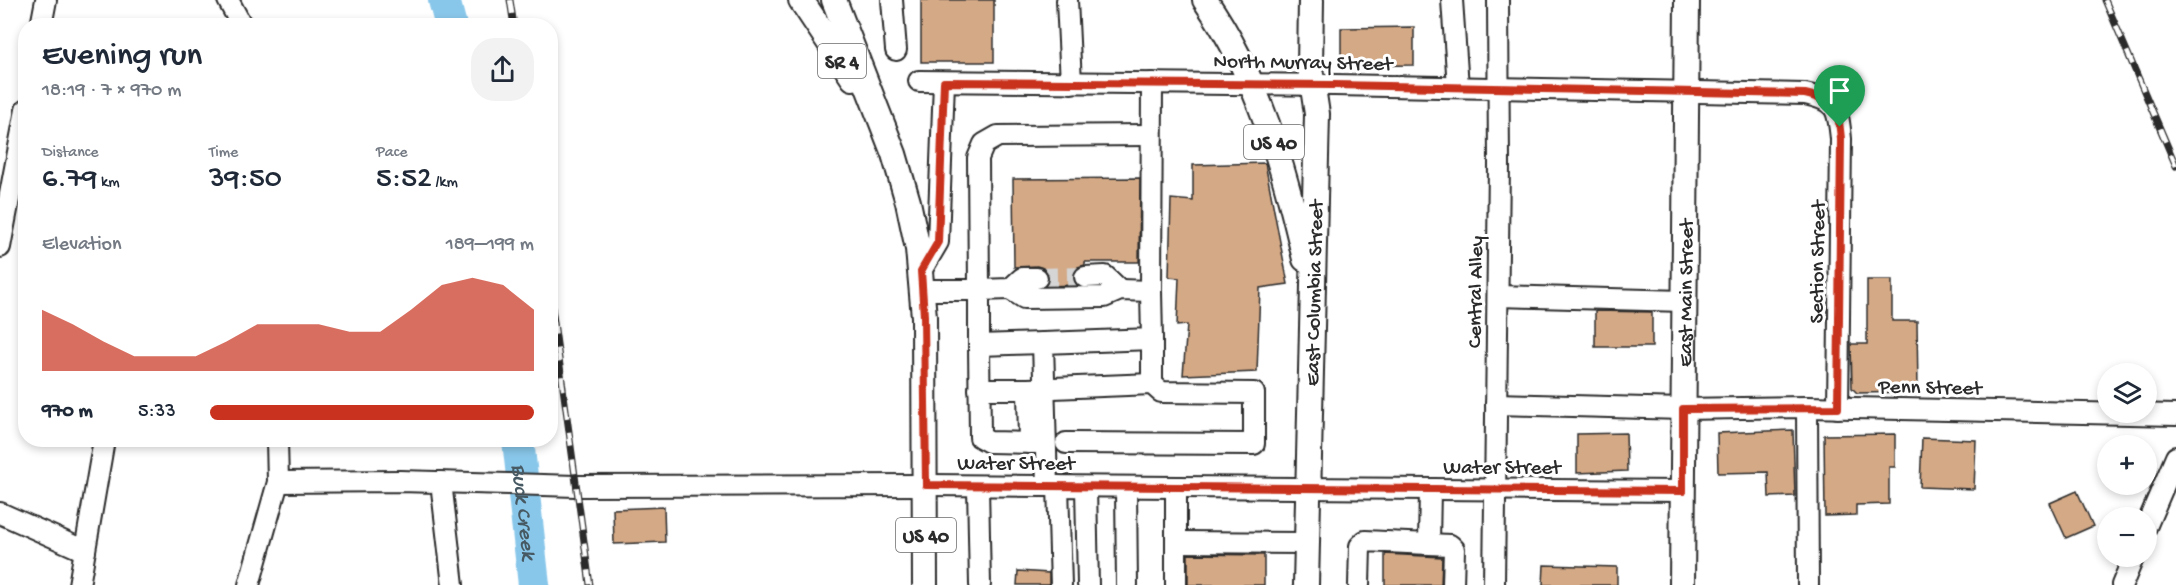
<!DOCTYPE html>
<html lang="en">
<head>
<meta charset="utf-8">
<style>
	:root { --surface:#fff; --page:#f2f2f3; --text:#1f2937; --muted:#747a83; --accent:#c8321e }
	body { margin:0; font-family:"Gochi Hand",sans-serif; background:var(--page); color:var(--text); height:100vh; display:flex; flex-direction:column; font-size:22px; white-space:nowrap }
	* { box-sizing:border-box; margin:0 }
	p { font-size:20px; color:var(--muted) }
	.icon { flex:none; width:33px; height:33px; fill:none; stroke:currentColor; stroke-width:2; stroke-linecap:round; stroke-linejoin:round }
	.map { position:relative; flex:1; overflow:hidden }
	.drawer { position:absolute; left:18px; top:18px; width:540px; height:429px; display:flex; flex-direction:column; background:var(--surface); border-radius:24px; box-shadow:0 3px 9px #0003 }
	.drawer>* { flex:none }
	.buttons { position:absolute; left:2097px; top:363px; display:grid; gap:12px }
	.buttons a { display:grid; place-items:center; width:60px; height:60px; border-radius:50%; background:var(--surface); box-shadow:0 3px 9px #0003; font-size:30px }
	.pin { position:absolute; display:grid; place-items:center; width:51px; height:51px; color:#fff; margin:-62px -26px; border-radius:50% 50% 50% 0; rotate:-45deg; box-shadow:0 0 6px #0007 }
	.pin .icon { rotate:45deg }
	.round { display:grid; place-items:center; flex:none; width:63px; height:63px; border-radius:24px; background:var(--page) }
	.summary { display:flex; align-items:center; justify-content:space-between; height:102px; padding:0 24px }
	h1 { font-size:33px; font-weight:600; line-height:45px }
	.stats { display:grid; grid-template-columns:repeat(3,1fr); gap:9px; height:102px; padding:6px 24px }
	.stats div { display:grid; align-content:center }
	.stats b { font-size:30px; font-weight:600 }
	.stats small { font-size:16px; font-weight:400 }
	.stats p { font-size:16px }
	.chart { height:168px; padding:12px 24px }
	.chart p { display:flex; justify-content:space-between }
	.chart svg { width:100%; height:108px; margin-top:6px; fill:var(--accent); opacity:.7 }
	ul { padding:0 24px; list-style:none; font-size:20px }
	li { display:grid; grid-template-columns:96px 72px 1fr; align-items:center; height:45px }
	li i { height:15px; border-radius:8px; background:var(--accent) }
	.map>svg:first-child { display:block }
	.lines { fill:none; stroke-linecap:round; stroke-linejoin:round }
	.river { stroke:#89c7ea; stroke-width:32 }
	.building { fill:#d4a986; stroke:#2b2b2b; stroke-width:1.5 }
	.minor-tunnel { stroke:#d5d5d5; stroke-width:20; stroke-dasharray:20 10; stroke-linecap:butt }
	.minor-casing { stroke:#2b2b2b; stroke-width:24 }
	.major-casing { stroke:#2b2b2b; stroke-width:28 }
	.minor { stroke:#fff; stroke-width:20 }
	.major { stroke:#fff; stroke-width:24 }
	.rail-casing { stroke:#2b2b2b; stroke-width:7 }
	.rail { stroke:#fff; stroke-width:4.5; stroke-dasharray:14; stroke-linecap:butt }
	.route-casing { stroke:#fff; stroke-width:12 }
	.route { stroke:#c8321e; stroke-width:8 }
	.labels { text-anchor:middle; stroke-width:6; stroke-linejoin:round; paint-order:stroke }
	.shield { fill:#fff; stroke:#6b6b6b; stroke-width:1.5 }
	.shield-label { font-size:20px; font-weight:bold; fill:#2b2b2b }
	.street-label { font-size:21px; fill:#2b2b2b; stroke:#fff }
	.water-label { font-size:22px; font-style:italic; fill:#475a64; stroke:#fff }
</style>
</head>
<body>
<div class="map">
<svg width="2176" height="585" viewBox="0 0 2176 585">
	<rect width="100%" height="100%" fill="#fff"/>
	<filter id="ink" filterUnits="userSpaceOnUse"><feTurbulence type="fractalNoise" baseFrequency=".0167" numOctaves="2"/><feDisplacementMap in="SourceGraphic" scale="12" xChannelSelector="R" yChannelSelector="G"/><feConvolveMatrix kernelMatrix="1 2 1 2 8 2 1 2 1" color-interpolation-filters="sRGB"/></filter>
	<g filter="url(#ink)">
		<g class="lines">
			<!-- river -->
			<g class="river">
				<polyline points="444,0 451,26"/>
				<path id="s1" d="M518,440l16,145"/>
			</g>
		</g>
		<!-- building -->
		<g class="building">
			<rect x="921" y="0" width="73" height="62"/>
			<polygon points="1414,27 1414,65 1341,66 1341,28"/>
			<polygon points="1265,163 1288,284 1260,288 1257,372 1183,375 1187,325 1177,326 1179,278 1169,277 1171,199 1193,201 1193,165"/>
			<polygon points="1140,178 1139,262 1085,262 1085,265 1078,267 1074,272 1073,278 1077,285 1046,286 1049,277 1043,268 1037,266 1014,267 1013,179"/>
			<polygon points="1867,280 1892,280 1892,321 1917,321 1918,392 1857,393 1852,388 1851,344 1867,344"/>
			<polygon points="1595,311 1652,312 1652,347 1595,347"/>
			<polygon points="1793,430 1795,496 1769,497 1768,472 1718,473 1717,433"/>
			<polygon points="1626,433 1627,471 1577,473 1577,434"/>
			<polygon points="1895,434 1895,467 1889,467 1889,504 1856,505 1856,515 1825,516 1824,435"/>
			<polygon points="1922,438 1976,440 1974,489 1920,487"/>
			<polygon points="2077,491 2093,526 2066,538 2050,503"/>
			<polygon points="664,507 665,542 614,544 613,509"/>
			<polygon points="1188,554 1264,555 1264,585 1188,585"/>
			<polygon points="1385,554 1442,557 1441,585 1385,585"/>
			<polygon points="1544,565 1617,567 1617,585 1543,585"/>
			<polygon points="1018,571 1049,573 1049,585 1017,585"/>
		</g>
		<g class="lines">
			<!-- minor-tunnel -->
			<polyline class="minor-tunnel" points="1037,278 1085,277"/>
			<!-- minor casing -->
			<g class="minor-casing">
				<g id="minor">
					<polyline points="228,0 242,26"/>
					<polyline points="892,0 896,50"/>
					<polyline points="1067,0 1071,83"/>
					<polyline points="1452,0 1458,87"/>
					<polyline points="41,26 46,0"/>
					<path d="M919,81l415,4 471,9c32,7 33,14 36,45l-3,269"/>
					<polyline points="0,247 26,110"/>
					<polyline points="921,271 938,242 944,82"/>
					<polyline points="1085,277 1105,276 1120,290"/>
					<polyline points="1037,278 1022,278 1010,289 979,290 978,158 984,144 998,136 1151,135"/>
					<polyline points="1010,289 1024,298 1104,297 1120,290 1151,291"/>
					<polyline points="923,290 979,290 979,345 1043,343"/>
					<polyline points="1498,296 1684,301"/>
					<polyline points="979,345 980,437 989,442 1041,443"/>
					<polyline points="979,389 1028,389"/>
					<polyline points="1496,404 1683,409 1807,407 2176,415"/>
					<polyline points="1807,407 1808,585"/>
					<polyline points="1029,443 1028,389 1152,384"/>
					<polyline points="1066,443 1254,444 1254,393 1161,392 1152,384 1152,339"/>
					<polyline points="278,482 400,481 576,486 926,485 1683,491"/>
					<polyline points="441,482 453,585"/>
					<polyline points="978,486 980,585"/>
					<polyline points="1047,486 1043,343 1152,339 1151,291 1152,83"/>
					<polyline points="1058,486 1061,585"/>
					<polyline points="1086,487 1088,585"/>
					<polyline points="1126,487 1127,585"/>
					<polyline points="1176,487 1176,585"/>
					<polyline points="0,513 85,551"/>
					<polyline points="2146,527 2176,457"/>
					<polyline points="1177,542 1307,543"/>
					<polyline points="1429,543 1430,490"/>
					<polyline points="79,585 104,440"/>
					<polyline points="249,585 278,482 277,440"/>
					<polyline points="1359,585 1360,546 1365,541 1450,545 1454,549 1453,585"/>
					<polyline points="1494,585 1499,165 1498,0"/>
					<polyline points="2122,585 2134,556"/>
				</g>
			</g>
			<!-- major casing -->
			<g class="major-casing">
				<g id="major">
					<polyline points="801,0 853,78"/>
					<polyline points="834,0 894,154 908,202 918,249 924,317 925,585"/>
					<path d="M1205,0c54,78 79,168 100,259"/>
					<path id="s2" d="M1306,585l11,-471 -7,-46 1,-68"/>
					<path id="s3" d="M1682,585l5,-585"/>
				</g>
			</g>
			<!-- minor -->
			<use href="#minor" class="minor"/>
			<!-- major -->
			<use href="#major" class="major"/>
			<!-- rail casing -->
			<g class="rail-casing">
				<g id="rail">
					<polyline points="510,0 514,26"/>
					<polyline points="2105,0 2176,166"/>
					<polyline points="550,293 590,585"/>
				</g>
			</g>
			<!-- rail -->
			<use href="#rail" class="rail"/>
		</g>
	</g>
	<g class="lines" filter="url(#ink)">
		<!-- route casing -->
		<g class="route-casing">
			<path id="route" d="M944,82l390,3 471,9c32,8 33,14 36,45l-3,269 -155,1v82l-757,-6 -2,-169 -3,-45 17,-29z"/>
		</g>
		<!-- route -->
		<use href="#route" class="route"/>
	</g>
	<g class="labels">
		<!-- shield labels -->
		<g class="shield">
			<rect x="818" y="44" width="48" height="34" rx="4.5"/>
			<rect x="1244" y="125" width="60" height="34" rx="4.5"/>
			<rect x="896" y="518" width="60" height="34" rx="4.5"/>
		</g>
		<g class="shield-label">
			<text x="842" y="68">SR 4</text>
			<text x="1274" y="149">US 40</text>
			<text x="926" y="542">US 40</text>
		</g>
		<!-- street labels -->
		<g class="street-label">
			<text transform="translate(1303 61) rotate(1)" y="7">North Murray Street</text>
			<text transform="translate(1816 262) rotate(-89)" y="7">Section Street</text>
			<text dy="7" stroke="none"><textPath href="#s2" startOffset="292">East Columbia Street</textPath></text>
			<text transform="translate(1474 292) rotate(-89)" y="7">Central Alley</text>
			<text dy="7" stroke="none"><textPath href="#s3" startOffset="292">East Main Street</textPath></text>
			<text transform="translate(1930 386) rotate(1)" y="7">Penn Street</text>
			<text x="1016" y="469">Water Street</text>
			<text x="1502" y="473">Water Street</text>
		</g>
		<!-- water labels -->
		<g class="water-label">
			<text dy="8" stroke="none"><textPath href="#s1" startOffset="72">Buck Creek</textPath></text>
		</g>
	</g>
</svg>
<div class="buttons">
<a><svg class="icon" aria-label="layers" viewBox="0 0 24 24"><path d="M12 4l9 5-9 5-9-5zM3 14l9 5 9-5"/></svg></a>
<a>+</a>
<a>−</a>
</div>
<div class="pin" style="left:1840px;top:127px;background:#1e9e55"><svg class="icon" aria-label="arrive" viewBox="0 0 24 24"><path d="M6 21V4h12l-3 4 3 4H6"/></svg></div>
<section class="drawer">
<div class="summary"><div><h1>Evening run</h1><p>18:19 · 7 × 970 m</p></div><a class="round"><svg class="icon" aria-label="share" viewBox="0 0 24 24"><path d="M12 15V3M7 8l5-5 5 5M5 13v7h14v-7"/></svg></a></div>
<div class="stats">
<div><p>Distance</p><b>6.79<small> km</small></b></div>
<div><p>Time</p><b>39:50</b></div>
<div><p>Pace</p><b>5:52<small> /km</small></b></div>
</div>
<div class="chart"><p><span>Elevation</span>189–199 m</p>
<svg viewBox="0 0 160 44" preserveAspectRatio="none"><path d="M0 44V19L10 25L20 32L30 38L40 38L50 38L60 32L70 25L80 25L90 25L100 28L110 28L120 19L130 9L140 6L150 9L160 19V44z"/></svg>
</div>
<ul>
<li><b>970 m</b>5:33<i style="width:100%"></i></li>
</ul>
</section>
</div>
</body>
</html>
